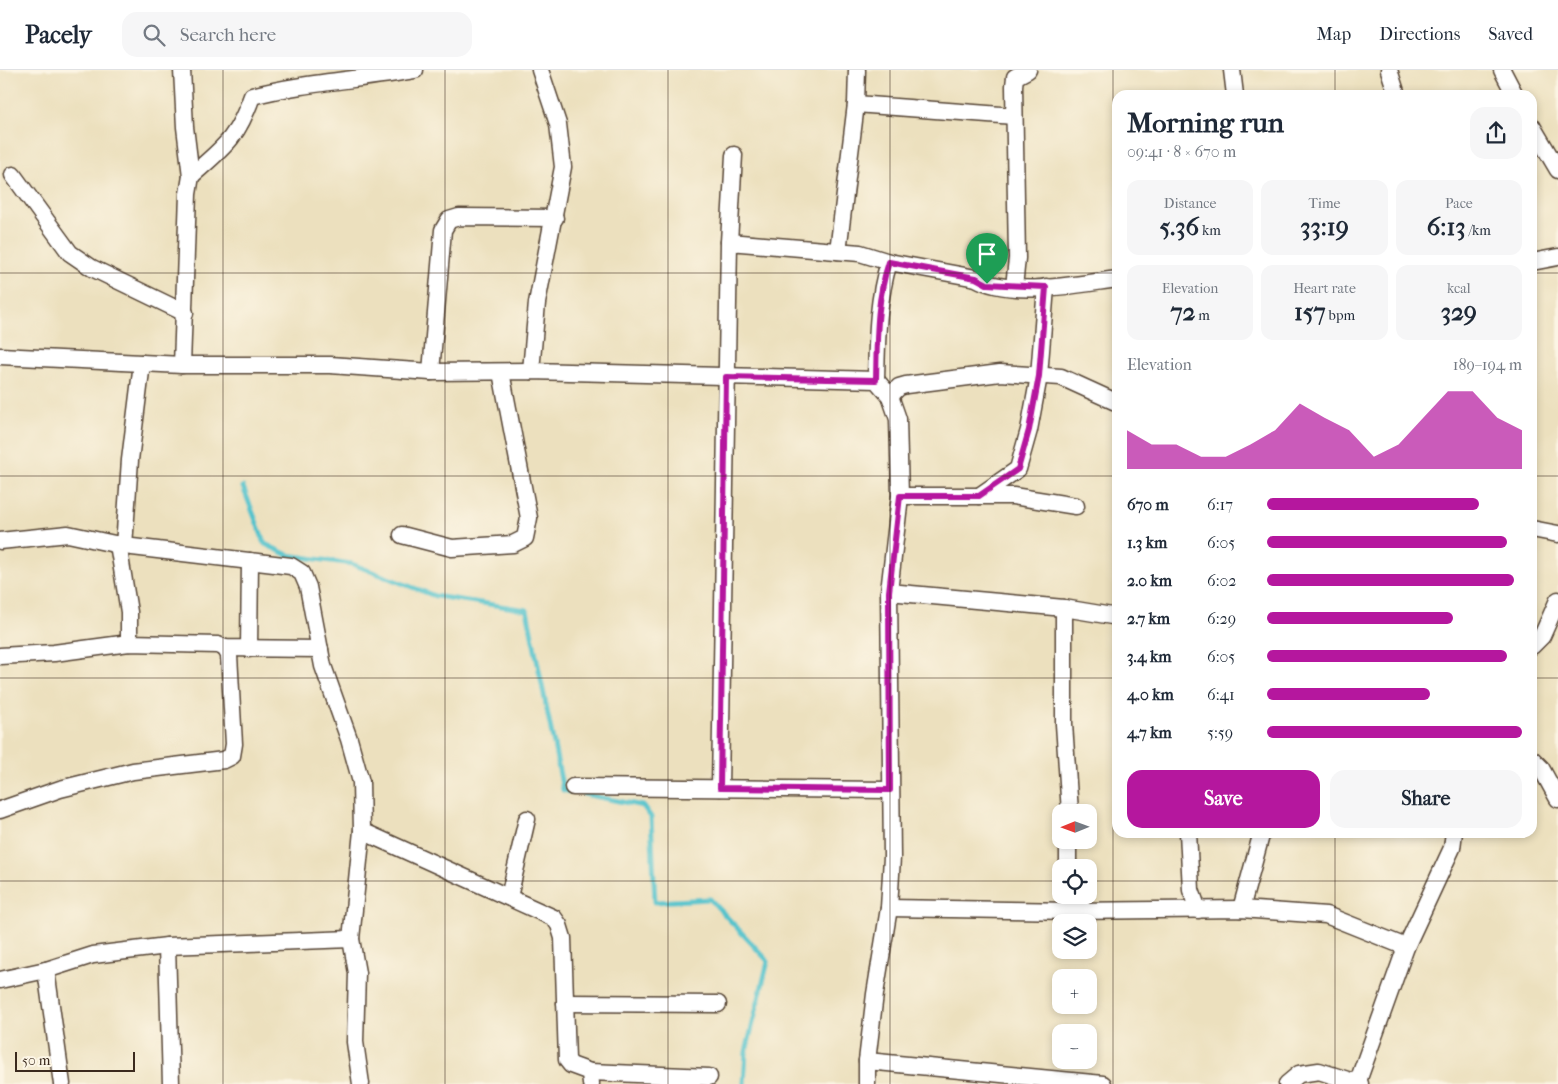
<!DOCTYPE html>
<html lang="en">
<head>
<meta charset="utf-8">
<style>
	:root { --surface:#fff; --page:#f6f6f7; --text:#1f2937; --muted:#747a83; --line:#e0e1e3; --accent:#b5179e }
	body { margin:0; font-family:"IM FELL French Canon",serif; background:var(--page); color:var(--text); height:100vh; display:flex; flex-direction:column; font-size:19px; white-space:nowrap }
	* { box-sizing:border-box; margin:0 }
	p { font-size:16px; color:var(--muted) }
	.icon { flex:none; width:28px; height:28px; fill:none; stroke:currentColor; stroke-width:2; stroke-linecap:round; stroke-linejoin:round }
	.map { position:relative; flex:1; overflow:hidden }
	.panel { position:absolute; left:1112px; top:20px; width:425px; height:748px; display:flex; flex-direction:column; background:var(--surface); border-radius:15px; box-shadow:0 2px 8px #0003 }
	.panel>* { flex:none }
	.needle { width:32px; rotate:269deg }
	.fabs { position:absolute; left:1052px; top:734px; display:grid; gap:10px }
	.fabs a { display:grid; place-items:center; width:45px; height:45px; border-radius:10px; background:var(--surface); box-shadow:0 2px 8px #0003; font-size:25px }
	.scale { position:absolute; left:15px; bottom:12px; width:120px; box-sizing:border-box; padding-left:5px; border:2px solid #3b2a1e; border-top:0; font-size:14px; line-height:18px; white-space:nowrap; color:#3b2a1e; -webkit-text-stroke:4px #fcf5e5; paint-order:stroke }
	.pin { position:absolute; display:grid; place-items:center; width:42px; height:42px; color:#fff; margin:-51px -21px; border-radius:50% 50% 50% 0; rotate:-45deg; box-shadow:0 0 5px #0007 }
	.pin .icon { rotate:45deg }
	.round { display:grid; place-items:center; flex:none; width:52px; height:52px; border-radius:15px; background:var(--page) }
	.headline { display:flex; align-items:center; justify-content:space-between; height:85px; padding:0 15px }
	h1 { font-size:28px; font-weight:700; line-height:38px }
	.figures { display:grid; grid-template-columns:repeat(3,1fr); gap:8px; height:85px; padding:5px 15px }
	.figures div { display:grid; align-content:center; border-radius:12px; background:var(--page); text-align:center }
	.figures b { font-size:25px; font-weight:700 }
	.figures small { font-size:14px; font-weight:400 }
	.figures p { font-size:14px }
	.chart { height:140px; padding:10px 15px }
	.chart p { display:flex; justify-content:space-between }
	.chart svg { width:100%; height:90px; margin-top:5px; fill:var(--accent); opacity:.7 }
	.button { display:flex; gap:10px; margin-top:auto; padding:10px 15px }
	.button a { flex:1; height:58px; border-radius:15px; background:var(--accent); color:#fff; font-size:20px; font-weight:700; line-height:58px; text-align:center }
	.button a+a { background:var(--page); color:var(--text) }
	ul { padding:0 15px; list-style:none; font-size:16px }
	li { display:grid; grid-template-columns:80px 60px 1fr; align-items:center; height:38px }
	li i { height:12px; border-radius:6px; background:var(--accent) }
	header { display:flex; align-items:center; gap:30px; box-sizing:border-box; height:70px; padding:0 25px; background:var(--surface); border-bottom:1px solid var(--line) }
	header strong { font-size:24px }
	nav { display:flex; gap:28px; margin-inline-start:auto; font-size:18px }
	.search { width:350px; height:45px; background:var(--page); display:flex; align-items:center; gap:12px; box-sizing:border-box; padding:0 18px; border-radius:15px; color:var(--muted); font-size:19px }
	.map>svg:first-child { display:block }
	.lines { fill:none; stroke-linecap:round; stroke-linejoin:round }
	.stream { stroke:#55c3cc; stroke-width:5 }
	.street-casing { stroke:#564536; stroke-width:19 }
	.street { stroke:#fff; stroke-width:16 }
	.route-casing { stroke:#fff; stroke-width:10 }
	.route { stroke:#b5179e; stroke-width:6 }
	.grid { fill:none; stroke:#3b2a1e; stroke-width:1; stroke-opacity:0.55 }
</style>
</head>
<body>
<header>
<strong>Pacely</strong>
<div class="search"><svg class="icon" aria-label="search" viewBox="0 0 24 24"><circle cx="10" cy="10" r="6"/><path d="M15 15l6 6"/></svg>Search here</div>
<nav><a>Map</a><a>Directions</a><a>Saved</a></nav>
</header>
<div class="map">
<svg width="1558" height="1014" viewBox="0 0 1558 1014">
	<rect width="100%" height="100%" fill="#fcf5e5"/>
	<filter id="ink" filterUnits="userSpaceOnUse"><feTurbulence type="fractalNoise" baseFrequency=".02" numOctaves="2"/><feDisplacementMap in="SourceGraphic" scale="10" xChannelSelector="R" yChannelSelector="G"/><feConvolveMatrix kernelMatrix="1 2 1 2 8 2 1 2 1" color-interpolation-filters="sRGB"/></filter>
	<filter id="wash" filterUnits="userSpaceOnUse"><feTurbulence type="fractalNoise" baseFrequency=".0096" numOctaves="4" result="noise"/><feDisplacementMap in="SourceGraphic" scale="20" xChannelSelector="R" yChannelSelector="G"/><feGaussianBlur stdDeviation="1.12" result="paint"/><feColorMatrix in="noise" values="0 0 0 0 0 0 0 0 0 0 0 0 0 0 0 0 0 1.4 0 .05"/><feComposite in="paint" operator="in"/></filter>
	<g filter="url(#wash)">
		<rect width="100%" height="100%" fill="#ece0be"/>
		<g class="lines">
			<!-- stream -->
			<g class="stream">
				<polyline points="243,417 265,474 288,485 352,494 435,526 527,540 563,720 571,722"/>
				<polyline points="584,724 643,736 651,747 655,832 710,829 768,891 746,982 744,1014"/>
			</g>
		</g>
	</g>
	<g filter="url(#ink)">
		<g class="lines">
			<!-- street casing -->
			<g class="street-casing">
				<g id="street">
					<polyline points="1232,0 1235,25"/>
					<polyline points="1389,0 1397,25"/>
					<polyline points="1502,0 1515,25"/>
					<polyline points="856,34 1014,46"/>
					<polyline points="1532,56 1558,100"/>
					<polyline points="13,105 70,183 92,198 185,243"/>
					<path d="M191,106c33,-29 46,-37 61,-80 53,-14 109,-16 163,-26"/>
					<path d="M729,172l131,11 29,9 87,16c36,20 102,6 142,1"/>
					<polyline points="838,181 856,34 857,0"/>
					<polyline points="1532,192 1558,187"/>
					<polyline points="1014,217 1017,188 1014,16 1015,7 1028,0"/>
					<polyline points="0,286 182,295 330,295 431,302 531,301 876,310 890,326 898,349 900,426 889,522 1064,538 1118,547"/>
					<polyline points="182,295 188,124 191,106 185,57 182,0"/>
					<polyline points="531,301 537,233 563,97 558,54 540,0"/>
					<polyline points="431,302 443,160 449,150 459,147 555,148"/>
					<path d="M876,310c1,-41 1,-79 13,-118"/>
					<polyline points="890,326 899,317 906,315 1000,303 1061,307 1118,333"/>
					<polyline points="900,426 1013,426 1076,436"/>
					<polyline points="979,426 1018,399 1029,360 1039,306 1046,217"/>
					<polyline points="1532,459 1558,464"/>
					<polyline points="402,465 452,478 513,474 525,468 529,448 501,302"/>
					<polyline points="0,471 68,464 124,476 291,496 302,503 308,517 323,596 349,669 361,712 362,761 351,869 357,903 355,972 361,1014"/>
					<polyline points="118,474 129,542 129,573"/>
					<polyline points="124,476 130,390 142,293"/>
					<polyline points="1064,538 1064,654 1070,742"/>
					<polyline points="1532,576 1542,566 1558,530"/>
					<polyline points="249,579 250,491"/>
					<polyline points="0,586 54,583 129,573 218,575 225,578 320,579"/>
					<polyline points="1532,689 1541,698 1558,729"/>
					<polyline points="573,717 890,720"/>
					<polyline points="720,718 729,172 734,85"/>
					<polyline points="0,740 60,719 133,701 224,690 232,686 234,674 229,585 225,578"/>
					<polyline points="362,761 554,848 559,855 563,868 567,990 571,995 590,1002 591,1014"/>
					<polyline points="1188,762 1191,820 1198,840"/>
					<polyline points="1068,798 1068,770"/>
					<polyline points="509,827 527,749"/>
					<polyline points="889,838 1073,841 1241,839 1326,845 1406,877"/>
					<polyline points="1241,839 1262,762"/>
					<polyline points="167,876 171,1014"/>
					<polyline points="46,900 62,1014"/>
					<polyline points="0,910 46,900 93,885 167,876 351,869"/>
					<polyline points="565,933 718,934"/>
					<polyline points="867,991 1103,1014"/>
					<polyline points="590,1002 709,1007"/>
					<polyline points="867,1014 867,991 875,924 889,838 892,787 889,522"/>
					<polyline points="1287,1014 1299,1004 1319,1001 1360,1014"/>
					<polyline points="1357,1014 1406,877 1452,778 1454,762"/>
				</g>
			</g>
			<!-- street -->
			<use href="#street" class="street"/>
		</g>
	</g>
	<g class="lines" filter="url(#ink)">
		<!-- route casing -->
		<g class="route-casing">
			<path id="route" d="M889,192l87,16 11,6 59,3 -7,89 -10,54 -11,39 -39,27h-79l-11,96 1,198 -170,-2 6,-411 150,3c1,-41 0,-79 13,-118z"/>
		</g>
		<!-- route -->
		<use href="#route" class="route"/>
	</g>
	<!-- grid -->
	<path class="grid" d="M223,0v1014M445,0v1014M668,0v1014M890,0v1014M1113,0v1014M1335,0v25M0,203h1118M1532,203h26M0,406h1118M1532,406h26M0,608h1118M1532,608h26M1335,762v252M0,811h1061M1089,811h469"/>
</svg>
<div class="fabs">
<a><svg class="needle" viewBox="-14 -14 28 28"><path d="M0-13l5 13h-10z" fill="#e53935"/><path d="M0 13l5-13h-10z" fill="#747a83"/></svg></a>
<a><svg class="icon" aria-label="locate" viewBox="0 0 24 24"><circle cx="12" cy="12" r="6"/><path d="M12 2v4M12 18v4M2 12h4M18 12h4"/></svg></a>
<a><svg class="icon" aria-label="layers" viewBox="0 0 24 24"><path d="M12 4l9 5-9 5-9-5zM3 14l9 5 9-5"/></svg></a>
<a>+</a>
<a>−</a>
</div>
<div class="scale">50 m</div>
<div class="pin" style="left:987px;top:214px;background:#1e9e55"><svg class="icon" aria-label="arrive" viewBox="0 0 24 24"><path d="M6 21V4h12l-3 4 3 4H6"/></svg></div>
<section class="panel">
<div class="headline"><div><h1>Morning run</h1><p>09:41 · 8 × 670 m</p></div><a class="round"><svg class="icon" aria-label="share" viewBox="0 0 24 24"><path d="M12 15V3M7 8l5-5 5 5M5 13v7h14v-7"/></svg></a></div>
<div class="figures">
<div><p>Distance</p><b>5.36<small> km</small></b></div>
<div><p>Time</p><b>33:19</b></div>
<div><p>Pace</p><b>6:13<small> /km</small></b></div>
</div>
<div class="figures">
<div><p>Elevation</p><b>72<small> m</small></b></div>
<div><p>Heart rate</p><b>157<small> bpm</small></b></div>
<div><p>kcal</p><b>329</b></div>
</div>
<div class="chart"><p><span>Elevation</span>189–194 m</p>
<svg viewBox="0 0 160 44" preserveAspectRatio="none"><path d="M0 44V25L10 32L20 32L30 38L40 38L50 32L60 25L70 12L80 19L90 25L100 38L110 32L120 19L130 6L140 6L150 19L160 25V44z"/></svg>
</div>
<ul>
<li><b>670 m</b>6:17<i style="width:83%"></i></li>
<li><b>1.3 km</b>6:05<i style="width:94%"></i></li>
<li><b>2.0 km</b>6:02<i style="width:97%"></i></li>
<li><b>2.7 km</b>6:29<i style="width:73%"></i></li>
<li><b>3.4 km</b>6:05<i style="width:94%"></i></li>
<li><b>4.0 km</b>6:41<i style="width:64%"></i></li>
<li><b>4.7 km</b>5:59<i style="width:100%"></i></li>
</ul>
<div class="button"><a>Save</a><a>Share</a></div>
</section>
</div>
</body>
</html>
